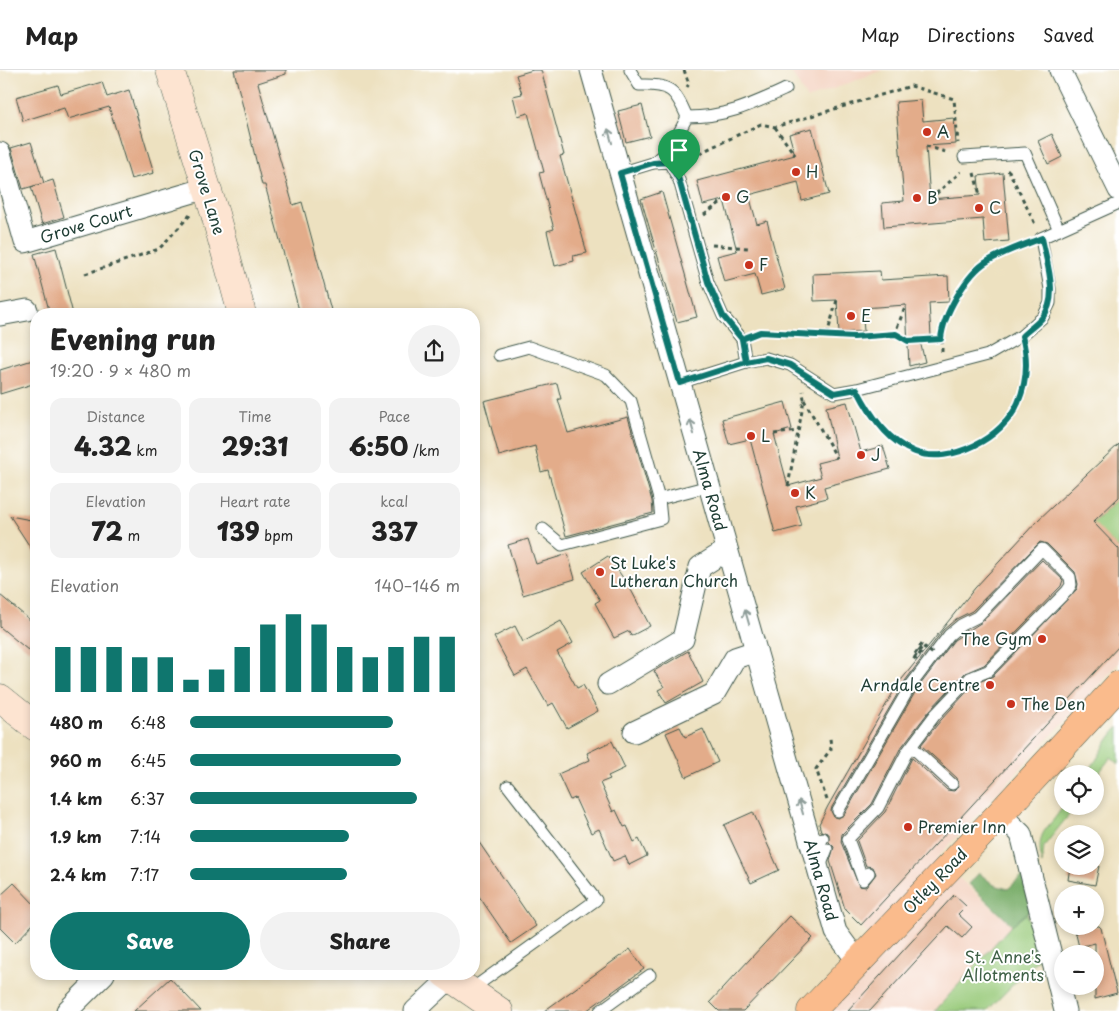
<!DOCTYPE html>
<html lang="en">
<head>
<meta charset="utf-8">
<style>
	:root { --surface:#fff; --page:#f2f2f2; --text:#222; --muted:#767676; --line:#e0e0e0; --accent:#0f766e }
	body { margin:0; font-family:"Playpen Sans",sans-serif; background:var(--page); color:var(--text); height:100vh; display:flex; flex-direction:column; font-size:19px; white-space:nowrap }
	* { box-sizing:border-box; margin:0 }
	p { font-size:16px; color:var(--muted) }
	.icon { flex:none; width:28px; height:28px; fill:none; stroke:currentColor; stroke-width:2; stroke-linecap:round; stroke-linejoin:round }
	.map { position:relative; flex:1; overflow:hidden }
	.side { position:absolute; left:30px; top:238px; width:450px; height:672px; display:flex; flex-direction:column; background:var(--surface); border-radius:20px; box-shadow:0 2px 8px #0003 }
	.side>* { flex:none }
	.fabs { position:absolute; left:1054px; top:695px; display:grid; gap:10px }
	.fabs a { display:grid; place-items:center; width:50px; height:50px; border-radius:50%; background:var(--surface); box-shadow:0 2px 8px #0003; font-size:25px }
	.pin { position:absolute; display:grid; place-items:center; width:42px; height:42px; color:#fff; margin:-51px -21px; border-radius:50% 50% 50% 0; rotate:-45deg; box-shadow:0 0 5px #0007 }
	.pin .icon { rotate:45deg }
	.round { display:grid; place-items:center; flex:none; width:52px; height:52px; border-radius:26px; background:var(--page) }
	.head { display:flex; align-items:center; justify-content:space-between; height:85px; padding:0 20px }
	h1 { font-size:28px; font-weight:800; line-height:38px }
	.figures { display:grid; grid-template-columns:repeat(3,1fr); gap:8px; height:85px; padding:5px 20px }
	.figures div { display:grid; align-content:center; border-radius:12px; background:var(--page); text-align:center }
	.figures b { font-size:25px; font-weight:800 }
	.figures small { font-size:14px; font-weight:400 }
	.figures p { font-size:14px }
	.chart { height:140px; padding:10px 20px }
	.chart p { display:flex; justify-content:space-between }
	.chart svg { width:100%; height:90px; margin-top:5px; stroke:var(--accent); stroke-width:6 }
	.action { display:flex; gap:10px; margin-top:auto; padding:10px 20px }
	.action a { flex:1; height:58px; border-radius:30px; background:var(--accent); color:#fff; font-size:20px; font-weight:800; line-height:58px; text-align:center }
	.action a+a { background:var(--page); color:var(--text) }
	ul { padding:0 20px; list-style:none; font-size:16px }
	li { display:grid; grid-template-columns:80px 60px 1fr; align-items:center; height:38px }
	li i { height:12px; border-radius:6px; background:var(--accent) }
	header { display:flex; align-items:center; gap:30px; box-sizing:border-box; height:70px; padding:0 25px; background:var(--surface); border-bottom:1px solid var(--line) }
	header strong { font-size:24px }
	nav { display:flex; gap:28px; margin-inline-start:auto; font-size:18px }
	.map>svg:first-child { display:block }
	.built { fill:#f4d3c1 }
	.green { fill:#99ca7a; stroke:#5c8457 }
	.forest { fill:#7aae6a; stroke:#4c764f }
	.building { fill:#e3ac8a; fill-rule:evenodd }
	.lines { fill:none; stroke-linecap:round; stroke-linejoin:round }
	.service-casing { stroke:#3e5649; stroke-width:13 }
	.minor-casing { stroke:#3e5649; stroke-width:23 }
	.secondary-casing { stroke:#3e5649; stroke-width:29 }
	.trunk-casing { stroke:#3e5649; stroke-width:29 }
	.path { stroke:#3e5649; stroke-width:3; stroke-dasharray:4 4; stroke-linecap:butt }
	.service { stroke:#fff; stroke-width:11 }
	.minor { stroke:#fff; stroke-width:21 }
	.secondary { stroke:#fde4d1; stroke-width:28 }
	.trunk { stroke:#fabb8c; stroke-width:28 }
	.path-bridge { stroke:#3e5649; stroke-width:3; stroke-dasharray:4 4; stroke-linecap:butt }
	.oneway { stroke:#8f9e9a }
	.route-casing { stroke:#fff; stroke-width:10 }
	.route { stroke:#0f766e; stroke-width:6 }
	.poi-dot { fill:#c8321e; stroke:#fff; stroke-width:2 }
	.labels { text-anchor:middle; stroke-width:4; stroke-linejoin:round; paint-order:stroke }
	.poi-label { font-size:16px; fill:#1f3d34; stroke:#fff; text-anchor:start }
	.street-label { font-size:16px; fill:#1f3d34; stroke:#fff }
	.park-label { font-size:16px; fill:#3e6046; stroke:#fff }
</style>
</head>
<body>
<header>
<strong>Map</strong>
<nav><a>Map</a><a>Directions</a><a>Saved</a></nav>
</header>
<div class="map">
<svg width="1119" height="941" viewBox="0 0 1119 941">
	<rect width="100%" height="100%" fill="#fff"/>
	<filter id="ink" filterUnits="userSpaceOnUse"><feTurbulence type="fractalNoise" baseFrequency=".02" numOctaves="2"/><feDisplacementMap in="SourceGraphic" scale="10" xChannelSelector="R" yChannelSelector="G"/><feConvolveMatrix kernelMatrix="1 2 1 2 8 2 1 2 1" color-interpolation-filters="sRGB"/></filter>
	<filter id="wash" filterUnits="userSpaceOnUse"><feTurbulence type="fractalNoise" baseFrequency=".0096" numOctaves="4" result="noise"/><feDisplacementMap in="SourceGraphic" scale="20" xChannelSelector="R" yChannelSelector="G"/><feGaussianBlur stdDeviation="1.12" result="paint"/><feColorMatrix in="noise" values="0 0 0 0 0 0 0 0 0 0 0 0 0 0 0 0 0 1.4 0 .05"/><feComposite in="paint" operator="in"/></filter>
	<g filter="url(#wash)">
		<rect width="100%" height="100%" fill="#ede1c0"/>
		<!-- built -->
		<g class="built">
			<polygon points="790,0 883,0 807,29"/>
			<polygon points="1119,374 1119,593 937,788 1012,856 935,941 813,941 873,874 861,855 845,839 819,754 828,736 898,614 975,518 1037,451"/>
		</g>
		<!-- green -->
		<g class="green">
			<polygon points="1119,427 1119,479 1093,453"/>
			<path d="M1119,657v37l-8,-7 -16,21v-4h-9c14,-16 18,-32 33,-47z"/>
			<path d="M1063,736h13l-32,40 -2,18c-7,-36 6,-32 21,-58z"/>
			<polygon points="1026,839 1038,889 987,941 935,941"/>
		</g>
		<!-- forest -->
		<polygon class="forest" points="979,803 994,815 1008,819 1023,805 1031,840 1012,855 969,814"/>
		<g id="blocks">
			<!-- building -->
			<g class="building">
				<polygon points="234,0 286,0 286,4 258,13 293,135 302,132 332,244 300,244 265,115 262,115"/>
				<polygon points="533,0 541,0 564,85 560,86 587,183 573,186 574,191 555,196 547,161 554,159 539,103 544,102 528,43 518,46 513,26 522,24 516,5"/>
				<polygon points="102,12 107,27 129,20 154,103 131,109 109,37 68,49 64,38 23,51 16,27 58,15 61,24"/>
				<polygon points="921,30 923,51 954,48 956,74 926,76 930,129 980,125 978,106 1003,103 1009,171 985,173 983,149 884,157 882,133 904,131 896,32"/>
				<polygon points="642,35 650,66 626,72 618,41"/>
				<polygon points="812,58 829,124 802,131 798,112 749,125 757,154 767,151 785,219 761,225 755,204 724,212 717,186 737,181 724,130 703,135 697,111 795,85 789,64"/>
				<polygon points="1052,64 1062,87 1048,94 1038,71"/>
				<polygon points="31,72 44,113 23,119 11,78"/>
				<polygon points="53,110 64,147 42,154 31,117"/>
				<polygon points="662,122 697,247 677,252 641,129"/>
				<polygon points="56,178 73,244 50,244 34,184"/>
				<polygon points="880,201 881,210 948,206 949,232 929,233 931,266 919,267 925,292 909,296 906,235 862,238 864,261 839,263 837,230 814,231 813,204"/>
				<polygon points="36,289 36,313 0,324 0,300"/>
				<polygon points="557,313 561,329 558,329 568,363 628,347 652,431 653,443 566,466 548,400 541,402 535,376 499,386 484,331"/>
				<polygon points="785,332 792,359 774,364 788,416 821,407 817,393 837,388 826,337 847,332 861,382 883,376 890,399 824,417 827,428 796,436 802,456 775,463 750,369 729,374 722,349"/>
				<path d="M1119,374v53l-26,25 26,27v97l-258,279 -16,-16 -15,-48 4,-14 -5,-5v-8l-8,-3 -2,-7 9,-18 70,-122 77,-96 62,-67zM1040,472l7,2 28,28 3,12 -1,5 -84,87 -19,8 -33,36 -20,25 36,33 2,8 -5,5 -7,-1 -35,-32 -27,54 -28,29 9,25 7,1 3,7 -10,13 -7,-1 -18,-44 1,-8 30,-30 28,-55 30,-39 35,-37 19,-8 77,-79 2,-6 -21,-20 -60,62 -28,18 -37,49 -73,126 -6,3 -4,-1 -3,-6 1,-4 73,-126 38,-51 13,-11 16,-8z"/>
				<polygon points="10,446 36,451 36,486"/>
				<polygon points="528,469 536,494 568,484 575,509 523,525 508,475"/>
				<polygon points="608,486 630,518 650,556 631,566 629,561 614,568 595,533 600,530 583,502"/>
				<polygon points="0,525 36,555 36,571 28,580 0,557"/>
				<polygon points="561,551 573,573 557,582 577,618 583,615 598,641 567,658 553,633 548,636 527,599 515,606 494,567 515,556 523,572"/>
				<polygon points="688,581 703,612 666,633 658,620 664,617 654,601"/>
				<polygon points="680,657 685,667 703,659 718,692 686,707 666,663"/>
				<polygon points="612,671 625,698 608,706 610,709 600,713 613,742 616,740 624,757 627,756 634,772 639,769 647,786 629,795 625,786 613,791 599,759 591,763 575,728 570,730 558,704 590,690 587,683"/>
				<polygon points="753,742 779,800 751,813 724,755"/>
				<polygon points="474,765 536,856 511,873 474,819"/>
				<polygon points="1070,796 1099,796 1095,815 1068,810"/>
				<polygon points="14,813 36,836 36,851 15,873 0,858 0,826"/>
				<polygon points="954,825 966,836 958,844 972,857 962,868 948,856 870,941 848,941"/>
				<polygon points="790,846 813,868 743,941 719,941 710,932"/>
				<polygon points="1074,856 1099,856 1101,858 1117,923 1095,929 1095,873 1079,877"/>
				<polygon points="630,879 644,899 604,928 586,941 544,941"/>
				<polygon points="170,908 201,941 134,941"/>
			</g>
		</g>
	</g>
	<g filter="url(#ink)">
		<use href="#blocks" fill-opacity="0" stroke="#3e5649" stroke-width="1"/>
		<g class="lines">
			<!-- service casing -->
			<g class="service-casing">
				<g id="service">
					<path d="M630,0l9,15c31,-1 36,4 48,32"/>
					<polyline points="964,87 1025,83 1059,160"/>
					<path d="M653,93l19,-17 15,-29c39,0 64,-12 99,-28"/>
					<polyline points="620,103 653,93 669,92 679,110 708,212 723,246 742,269 746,292 679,313"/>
					<polyline points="499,285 529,277 606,305 631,331 659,429 709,416"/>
					<polyline points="746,292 766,288 790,295 834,323 857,319 988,285 1021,266 1043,247 1050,233 1050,219 1041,168 1119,133"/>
					<polyline points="543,459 562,475 661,449 659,429"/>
					<polyline points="912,677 952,714"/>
					<polyline points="838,741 911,615 949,565 961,555 977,547 1042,479 1070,507 1071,515 1067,521 988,601 970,608 935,645 907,682 878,738 848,769 863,810 869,803"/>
					<polyline points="814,784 823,768"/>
					<polyline points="820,797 827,779"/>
					<polyline points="469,921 596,830 508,716"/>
					<polyline points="600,941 650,905"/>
				</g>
			</g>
			<!-- minor casing -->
			<g class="minor-casing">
				<g id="minor">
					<polyline points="591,0 836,862 858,892"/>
					<polyline points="1060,0 1119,120"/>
					<polyline points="0,83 25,172 207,118"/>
					<polyline points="0,245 27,240"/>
					<polyline points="608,614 683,569 700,497 727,480"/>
					<polyline points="634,662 714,624 735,588 756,581"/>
					<polyline points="1000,744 1021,764 1065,941"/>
					<polyline points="67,941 104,904"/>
					<polyline points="415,941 450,908"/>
				</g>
			</g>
			<!-- secondary casing -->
			<g class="secondary-casing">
				<g id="secondary">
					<polyline points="170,0 215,144 242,244"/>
					<polyline points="0,628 36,657"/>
					<polyline points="445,904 499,941"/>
				</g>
			</g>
			<!-- trunk casing -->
			<g class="trunk-casing">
				<polyline id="trunk" points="811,941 1000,744 1119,615"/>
			</g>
			<!-- path -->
			<g class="path">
				<polyline points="684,0 689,14 687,17"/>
				<polyline points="775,57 795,85"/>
				<polyline points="926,76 949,83"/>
				<polyline points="687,93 704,81 761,54 775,57 911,16 954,29 958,73"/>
				<polyline points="1007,101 1009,101 1035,154"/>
				<polyline points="974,103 980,125"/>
				<polyline points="930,129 961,102"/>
				<polyline points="704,145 724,130"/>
				<polyline points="712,175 748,178"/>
				<polyline points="85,204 159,179 191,144"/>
				<polyline points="754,264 760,262 854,267 897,264 908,271 941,269"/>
				<polyline points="827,265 837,230"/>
				<polyline points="894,265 906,235"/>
				<polyline points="942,282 942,262 948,246 971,206 986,192 1027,174"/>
				<polyline points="804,330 837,388"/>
				<path d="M864,332c12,19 28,41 51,50 36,14 88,-14 102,-48 8,-17 9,-35 9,-53"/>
				<polyline points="774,364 798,361"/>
				<polyline points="788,416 804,330 803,321"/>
				<polyline points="827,730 816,699 831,679 830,668"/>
			</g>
			<!-- service -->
			<use href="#service" class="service"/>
			<!-- minor -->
			<use href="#minor" class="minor"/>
			<!-- secondary -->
			<use href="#secondary" class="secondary"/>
			<!-- trunk -->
			<use href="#trunk" class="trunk"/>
			<!-- path-bridge -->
			<polyline class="path-bridge" points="914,586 915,587 923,576 921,575 913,587 916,589 925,577 934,585"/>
		</g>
		<!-- one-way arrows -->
		<defs><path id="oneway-shaft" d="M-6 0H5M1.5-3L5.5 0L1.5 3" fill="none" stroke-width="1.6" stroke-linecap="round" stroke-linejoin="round" transform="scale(1.25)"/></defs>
		<g class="oneway">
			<use href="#oneway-shaft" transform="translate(610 66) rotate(-106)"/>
			<use href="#oneway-shaft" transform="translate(692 357) rotate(-106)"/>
			<use href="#oneway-shaft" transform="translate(747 547) rotate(-106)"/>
			<use href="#oneway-shaft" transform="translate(801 737) rotate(-106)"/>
		</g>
	</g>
	<g class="lines" filter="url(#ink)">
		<!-- route casing -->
		<g class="route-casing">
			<path id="route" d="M679,110l29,102 15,34 19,23 4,23 20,-4 24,7 44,28 23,-4c12,24 32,54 58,63 36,13 88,-14 103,-49 9,-21 10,-45 4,-67 6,-6 14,-11 20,-18 18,-21 4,-57 0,-80 -18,7 -37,13 -54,23 -21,12 -45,54 -47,78l-33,2 -12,-7 -42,3 -94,-5 -18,7 4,23 -66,21 -60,-210 33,-10 16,-1 10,18"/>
		</g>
		<!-- route -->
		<use href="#route" class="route"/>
	</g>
	<!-- markers -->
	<g class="poi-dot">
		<circle cx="927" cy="62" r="5"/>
		<circle cx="796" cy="102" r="5"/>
		<circle cx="726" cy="127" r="5"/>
		<circle cx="917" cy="128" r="5"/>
		<circle cx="979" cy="138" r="5"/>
		<circle cx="749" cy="195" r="5"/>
		<circle cx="851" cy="246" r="5"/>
		<circle cx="751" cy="366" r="5"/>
		<circle cx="861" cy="385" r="5"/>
		<circle cx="795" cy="423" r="5"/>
		<circle cx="600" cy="502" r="5"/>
		<circle cx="1042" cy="569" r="5"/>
		<circle cx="990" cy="615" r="5"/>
		<circle cx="1011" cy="634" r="5"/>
		<circle cx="908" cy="757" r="5"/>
	</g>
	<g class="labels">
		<!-- poi labels -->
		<g class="poi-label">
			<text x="937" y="68">A</text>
			<text x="806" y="108">H</text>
			<text x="736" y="133">G</text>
			<text x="927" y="134">B</text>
			<text x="989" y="144">C</text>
			<text x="759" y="201">F</text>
			<text x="861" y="252">E</text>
			<text x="761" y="372">L</text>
			<text x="871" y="391">J</text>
			<text x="805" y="429">K</text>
			<text x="610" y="499">St Luke's<tspan x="610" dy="18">Lutheran Church</tspan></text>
			<text x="1032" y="575" text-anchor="end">The Gym</text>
			<text x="980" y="621" text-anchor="end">Arndale Centre</text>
			<text x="1021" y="640">The Den</text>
			<text x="918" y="763">Premier Inn</text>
		</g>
		<!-- street labels -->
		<g class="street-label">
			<text transform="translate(207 122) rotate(73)" y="6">Grove Lane</text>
			<text transform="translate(86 154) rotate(-17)" y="6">Grove Court</text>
			<text transform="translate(710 420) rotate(74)" y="6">Alma Road</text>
			<text transform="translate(821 810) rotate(74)" y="6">Alma Road</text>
			<text transform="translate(935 811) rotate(-46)" y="6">Otley Road</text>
		</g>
		<!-- park labels -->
		<g class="park-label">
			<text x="1003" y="893">St. Anne's<tspan x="1003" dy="18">Allotments</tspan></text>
		</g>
	</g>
</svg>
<div class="fabs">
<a><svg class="icon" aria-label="locate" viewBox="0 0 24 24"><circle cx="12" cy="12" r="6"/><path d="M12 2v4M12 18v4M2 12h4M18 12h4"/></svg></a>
<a><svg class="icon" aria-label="layers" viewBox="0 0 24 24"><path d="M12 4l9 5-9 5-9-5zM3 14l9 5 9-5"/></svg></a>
<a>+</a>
<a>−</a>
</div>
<div class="pin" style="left:679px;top:110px;background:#1e9e55"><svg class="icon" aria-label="arrive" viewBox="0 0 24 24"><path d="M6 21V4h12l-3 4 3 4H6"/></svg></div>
<section class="side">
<div class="head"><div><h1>Evening run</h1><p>19:20 · 9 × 480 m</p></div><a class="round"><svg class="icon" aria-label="share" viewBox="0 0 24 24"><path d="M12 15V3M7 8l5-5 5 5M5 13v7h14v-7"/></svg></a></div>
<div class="figures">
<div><p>Distance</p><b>4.32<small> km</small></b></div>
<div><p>Time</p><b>29:31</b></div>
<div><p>Pace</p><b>6:50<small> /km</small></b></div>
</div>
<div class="figures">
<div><p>Elevation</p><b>72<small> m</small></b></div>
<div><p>Heart rate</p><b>139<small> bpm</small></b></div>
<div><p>kcal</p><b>337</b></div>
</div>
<div class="chart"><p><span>Elevation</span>140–146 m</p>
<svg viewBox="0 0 160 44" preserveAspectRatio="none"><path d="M5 44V22M15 44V22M25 44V22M35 44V27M45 44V27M55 44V38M65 44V33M75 44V22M85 44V11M95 44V6M105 44V11M115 44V22M125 44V27M135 44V22M145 44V17M155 44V17"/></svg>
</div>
<ul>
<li><b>480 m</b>6:48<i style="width:75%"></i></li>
<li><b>960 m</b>6:45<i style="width:78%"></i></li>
<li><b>1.4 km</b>6:37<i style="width:84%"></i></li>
<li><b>1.9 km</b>7:14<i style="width:59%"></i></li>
<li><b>2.4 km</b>7:17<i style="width:58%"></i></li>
</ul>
<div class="action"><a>Save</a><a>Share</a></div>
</section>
</div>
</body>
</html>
